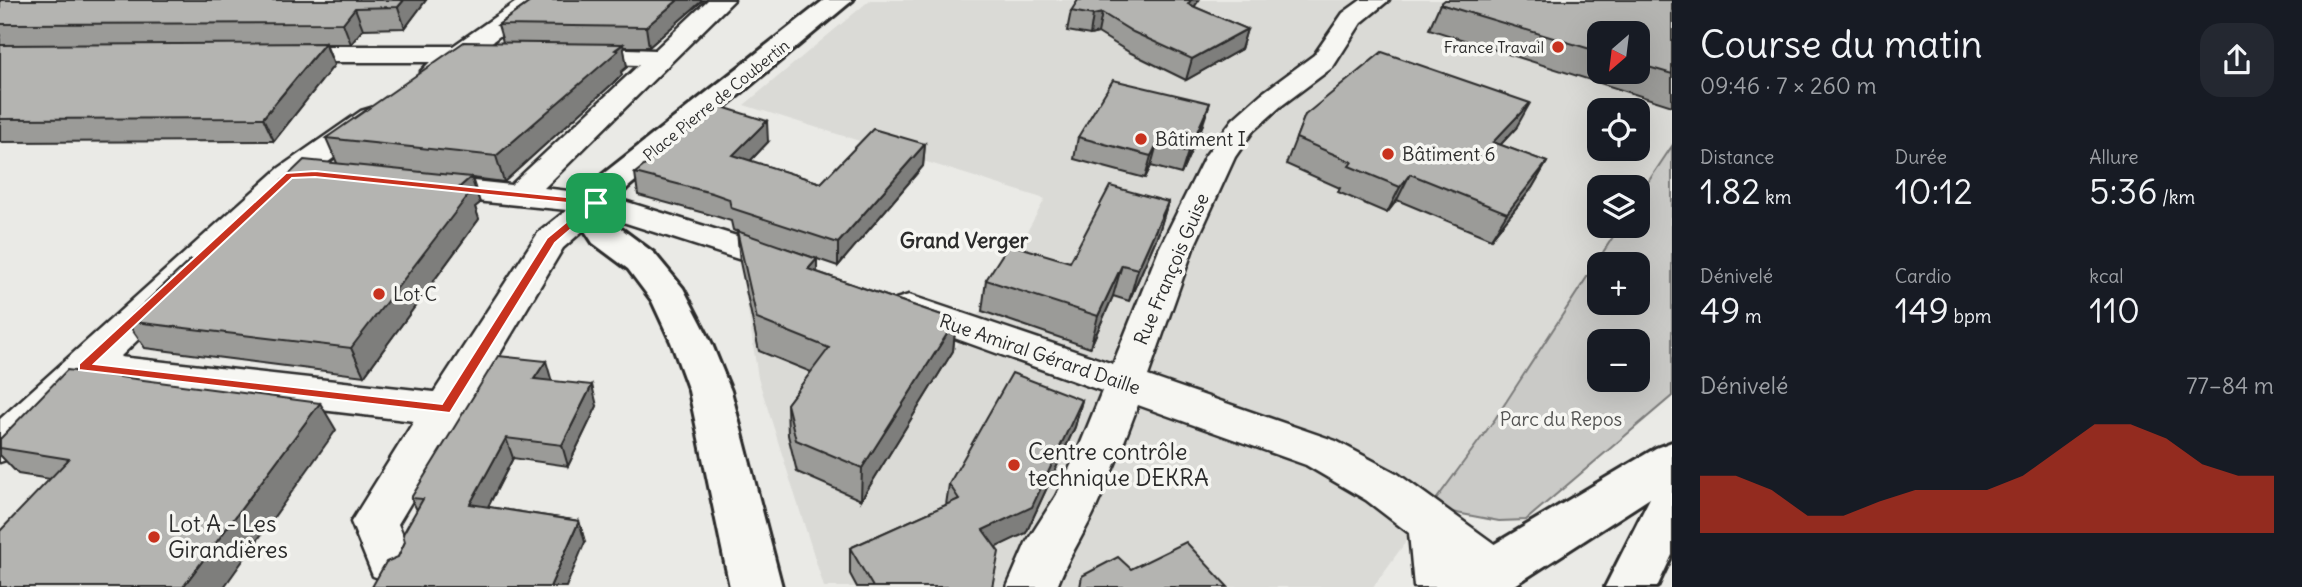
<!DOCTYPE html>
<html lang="fr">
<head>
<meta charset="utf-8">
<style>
	:root { --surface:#171b24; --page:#242831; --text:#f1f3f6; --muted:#9ea1a6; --accent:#c8321e }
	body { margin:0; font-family:Delius,sans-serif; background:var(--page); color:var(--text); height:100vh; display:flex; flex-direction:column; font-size:26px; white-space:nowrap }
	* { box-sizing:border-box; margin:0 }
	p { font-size:23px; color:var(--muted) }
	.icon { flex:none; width:38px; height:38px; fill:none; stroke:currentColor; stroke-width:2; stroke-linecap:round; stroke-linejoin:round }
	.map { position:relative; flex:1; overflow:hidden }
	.side { display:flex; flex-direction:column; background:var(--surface); width:630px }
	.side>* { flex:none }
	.needle { width:46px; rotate:208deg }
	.buttons { position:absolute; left:1587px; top:21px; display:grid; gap:14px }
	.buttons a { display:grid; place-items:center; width:63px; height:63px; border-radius:14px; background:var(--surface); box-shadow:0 7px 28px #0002; font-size:35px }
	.pin { position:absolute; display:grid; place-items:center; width:60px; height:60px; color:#fff; margin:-30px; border-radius:14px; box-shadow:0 4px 10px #0006 }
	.round { display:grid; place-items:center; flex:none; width:74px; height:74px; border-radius:21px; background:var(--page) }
	.headline { display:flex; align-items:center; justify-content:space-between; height:119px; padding:0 28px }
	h1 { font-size:38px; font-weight:600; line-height:52px }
	.metrics { display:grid; grid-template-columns:repeat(3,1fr); gap:10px; height:119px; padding:7px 28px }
	.metrics div { display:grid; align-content:center }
	.metrics b { font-size:35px; font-weight:600 }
	.metrics small { font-size:19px; font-weight:400 }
	.metrics p { font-size:19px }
	.chart { height:196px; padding:14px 28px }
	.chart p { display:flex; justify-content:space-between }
	.chart svg { width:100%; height:126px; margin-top:7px; fill:var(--accent); opacity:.7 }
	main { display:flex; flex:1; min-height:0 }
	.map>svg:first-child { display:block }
	.built { fill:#dadad6; fill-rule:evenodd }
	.green { fill:#cacac7; stroke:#7a7a79; stroke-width:2; fill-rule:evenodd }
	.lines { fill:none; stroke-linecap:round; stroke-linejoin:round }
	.minor-casing { stroke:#2b2b2b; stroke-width:5 }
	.major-casing { stroke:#2b2b2b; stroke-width:6 }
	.minor { fill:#f6f6f2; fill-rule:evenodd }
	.major { fill:#f6f6f2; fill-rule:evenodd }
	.wall { fill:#9b9b98; stroke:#2b2b2b; stroke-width:2; fill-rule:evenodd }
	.shaded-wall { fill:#7e7e7c; stroke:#2b2b2b; stroke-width:2 }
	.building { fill:#b4b4b1; stroke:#2b2b2b; stroke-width:2 }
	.route { fill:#c8321e; stroke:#fff; stroke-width:2; fill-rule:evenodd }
	.poi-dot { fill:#c8321e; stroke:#f6f6f2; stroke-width:2.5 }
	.labels { text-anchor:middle; stroke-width:7; stroke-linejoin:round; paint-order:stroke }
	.far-poi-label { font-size:16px; fill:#2b2b2b; stroke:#f6f6f2; text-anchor:end }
	.far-street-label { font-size:16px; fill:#2b2b2b; stroke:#f6f6f2 }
	.poi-label { font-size:19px; fill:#2b2b2b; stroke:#f6f6f2; text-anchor:start }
	.street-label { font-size:19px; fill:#2b2b2b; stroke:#f6f6f2 }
	.park-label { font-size:19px; fill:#535352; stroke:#f6f6f2 }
	.neighbourhood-label { font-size:21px; font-weight:bold; fill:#2b2b2b; stroke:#f6f6f2 }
	.near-poi-label { font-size:23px; fill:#2b2b2b; stroke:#f6f6f2; text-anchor:start }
</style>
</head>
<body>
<main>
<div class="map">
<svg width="1672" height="587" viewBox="0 0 1672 587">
	<rect width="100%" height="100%" fill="#eaeae6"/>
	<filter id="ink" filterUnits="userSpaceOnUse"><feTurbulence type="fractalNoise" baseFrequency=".0143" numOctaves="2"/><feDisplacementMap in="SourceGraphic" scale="14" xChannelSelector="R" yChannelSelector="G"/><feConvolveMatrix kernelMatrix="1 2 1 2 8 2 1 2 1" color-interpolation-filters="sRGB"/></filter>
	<g filter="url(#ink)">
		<!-- built -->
		<path class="built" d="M870,0h697l105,29v117l-34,51v-10h-38v39h20l-125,193 -122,168h-549l-66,-209 -15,-101 209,74 40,-56 53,-96 -301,-94zM1600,33h38v39h-38zM1600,110h38v39h-38z"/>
		<!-- green -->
		<path class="green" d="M1672,146v250l-146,124 -27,1 -69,-13 65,-89 125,-193h18v-29zM1600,264h38v39h-38zM1600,341h38v39h-38z"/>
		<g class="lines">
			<!-- minor casing -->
			<g class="minor-casing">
				<g id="minor">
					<path d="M519,0h28l-70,53 -4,7c-18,4 -26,22 -48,17l-4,-6 9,-9h-149l-9,-2 -4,-6 4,-6 9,-2h172z"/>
					<polygon points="708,0 734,0 544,188 608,196 798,255 803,263 798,271 785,274 601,215 563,248 398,524 414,561 407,576 390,582 373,576 351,522 414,421 93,383 15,457 0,462 0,419 279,168 361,111 371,108 381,111 386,117 381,123 301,182 120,357 434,392 538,233 567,210 426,196 415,193 410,186 415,179 426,176 511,185 639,65 575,63 566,61 562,55 566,49 575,47 655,50"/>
					<path d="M1361,0h28l-28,23 -28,44 -52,39 -28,25 -18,26 -42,92 -45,127 188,65 62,33 113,82 7,15 -7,15 -33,1 -16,-12 2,12h-50l-5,-54 -43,-33 -60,-35 -168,-60c-13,35 -27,70 -43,105 -12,26 -28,49 -38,77h-50l19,-44 30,-47 20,-41 26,-64 -206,-74 -6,-9 6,-9 13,-4 204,69 46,-115 46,-93 28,-37 28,-25 53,-39 29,-42z"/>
				</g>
			</g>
			<!-- major casing -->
			<g class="major-casing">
				<g id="major">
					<polygon points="824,0 853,0 627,188 613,204 614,220 619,227 654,253 683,288 711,342 731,391 782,587 730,587 689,391 671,342 652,301 628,269 593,243 578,220 579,203 603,174"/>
					<polygon points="1672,442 1672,555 1657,587 1605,587 1650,498 1512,587 1449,587 1457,570 1476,555 1656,448"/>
				</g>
			</g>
			<!-- minor -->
			<use href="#minor" class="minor"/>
			<!-- major -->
			<use href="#major" class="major"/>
		</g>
		<!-- wall -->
		<g class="wall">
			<polygon points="0,0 426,0 405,28 363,29 351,44 326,44 334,65 274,141 0,142"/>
			<polygon points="533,0 703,0 649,47 623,47 627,67 621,72 622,75 504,182 472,178 480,203 475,207 479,219 364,376 145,348 126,321 199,261 337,163 326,138 503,42 498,25"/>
			<polygon points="1199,0 1194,7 1247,29 1241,49 1186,80 1129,52 1098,33 1090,35 1067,31 1071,11"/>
			<path d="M1672,0v106l-243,-77 11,-25zM1600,33h38v39h-38z"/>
			<polygon points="1305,115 1516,128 1500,145 1547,162 1532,188 1491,239 1397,200 1387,213 1338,192 1340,188 1286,164"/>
			<polygon points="1203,124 1181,174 1151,166 1145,178 1074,159 1078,137"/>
			<polygon points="768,142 750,161 821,183 925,144 923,166 838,266 779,246 817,272 956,320 953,351 861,500 797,472 788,435 787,404 811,372 759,351 740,262 737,232 733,230 731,221 715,216 638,195 635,173"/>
			<polygon points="1168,202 1159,232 1129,301 1113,296 1090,348 982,311 986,280 1070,262"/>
			<polygon points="552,381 597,406 568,466 513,458 488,507 579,521 585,542 398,557 405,542 417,510 411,498"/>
			<polygon points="1082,400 1075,427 1026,533 995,547 992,587 857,587 850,574 850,548 946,505 949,484"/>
			<polygon points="336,430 50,479 18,474 0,455 0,439"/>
		</g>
		<!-- shaded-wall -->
		<g class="shaded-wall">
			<polygon points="404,0 426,0 405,28 398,7"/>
			<polygon points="678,0 703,0 649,47 646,27"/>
			<polygon points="1191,0 1199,0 1183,23 1188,4"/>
			<polygon points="355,8 363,29 351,44 343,23"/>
			<polygon points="1102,13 1098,33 1090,35 1093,15"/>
			<polygon points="1247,29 1241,49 1186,80 1192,59"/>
			<polygon points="325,43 334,65 274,141 263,118"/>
			<polygon points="623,44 627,67 621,72 622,75 504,182 496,156"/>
			<polygon points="1210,103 1203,124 1181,174 1188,152"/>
			<polygon points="1530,103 1516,128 1479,168 1493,142"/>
			<polygon points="767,121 768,142 735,177 733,155"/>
			<polygon points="925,144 923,166 838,266 838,243"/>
			<polygon points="1157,144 1151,166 1145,178 1151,156"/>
			<polygon points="1547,162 1532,188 1491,239 1507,213"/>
			<polygon points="1410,174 1397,200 1387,213 1400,187"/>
			<polygon points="471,177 480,203 475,207 479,219 364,376 351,348 455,191"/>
			<polygon points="1168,202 1159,232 1129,301 1138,269"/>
			<polygon points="817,259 817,290 808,269"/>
			<polygon points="1122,265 1113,296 1090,348 1098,316"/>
			<polygon points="956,320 953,351 861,500 862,468"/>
			<polygon points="546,361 552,382 534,379"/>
			<polygon points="592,385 597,406 568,466 562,445"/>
			<polygon points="1082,400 1075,427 1026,533 978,556 983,530"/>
			<polygon points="320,403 336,430 224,587 183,587"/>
			<polygon points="506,438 513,458 479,524 470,504"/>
			<polygon points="579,521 585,542 566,587 550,587"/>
		</g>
		<!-- building -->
		<g class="building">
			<polygon points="0,0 404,0 398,7 355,8 343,23 0,24"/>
			<polygon points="533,0 678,0 646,27 498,25"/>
			<polygon points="1078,0 1191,0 1188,4 1247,29 1192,59 1133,32 1102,13 1093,15 1071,11"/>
			<polygon points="1445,0 1672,0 1672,74 1638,64 1638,33 1600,33 1600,52 1440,4"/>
			<polygon points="464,42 623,44 615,50 618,51 496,156 326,138"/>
			<polygon points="325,43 263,118 0,119 0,45"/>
			<polygon points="1382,52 1530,103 1493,142 1547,162 1507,213 1410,174 1400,187 1349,166 1352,162 1296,138 1305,115"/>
			<polygon points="1113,80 1210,103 1188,152 1157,144 1151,156 1078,137"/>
			<polygon points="719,106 767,121 733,155 821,183 873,129 925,144 838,243 731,208 729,199 712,193 635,173"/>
			<polygon points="304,160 471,177 455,191 470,193 351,348 126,321 190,260 199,261"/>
			<polygon points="1110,186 1168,202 1138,269 1122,265 1098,316 986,280 1009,244 1070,262"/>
			<polygon points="737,231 817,259 808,269 956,320 862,468 796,440 787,404 829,348 757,319"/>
			<polygon points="498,356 546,361 534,379 592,385 562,445 506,438 470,504 579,521 550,587 372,587 386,562 398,557 405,542 403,534 423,499 411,498"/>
			<polygon points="67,370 320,403 183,587 0,587 0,531 69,459 0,448 0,439"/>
			<polygon points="1012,373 1082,400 1032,507 983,530 999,552 992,587 873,587 850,548 959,499 949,484"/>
			<polygon points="1186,542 1228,587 1080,587 1082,576 1118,557 1131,569"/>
		</g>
	</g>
	<!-- route -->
	<path class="route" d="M315,171l281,29 5,3 -46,40 -105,170 -371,-43v-6l207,-191zM315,177l272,28 -40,33 -105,166 -348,-40 198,-186z"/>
	<!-- markers -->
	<g class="poi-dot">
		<circle cx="1558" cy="47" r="7"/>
		<circle cx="1141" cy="139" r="7"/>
		<circle cx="1388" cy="154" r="7"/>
		<circle cx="379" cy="294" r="7"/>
		<circle cx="1014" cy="465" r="7"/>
		<circle cx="154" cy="537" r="7"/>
	</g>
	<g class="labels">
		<!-- far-poi labels -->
		<g class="far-poi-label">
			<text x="1544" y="53">France Travail</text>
		</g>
		<!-- far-street labels -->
		<g class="far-street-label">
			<text transform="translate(716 100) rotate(-39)" y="6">Place Pierre de Coubertin</text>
		</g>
		<!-- poi labels -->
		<g class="poi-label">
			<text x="1155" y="146">Bâtiment I</text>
			<text x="1402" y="161">Bâtiment 6</text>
			<text x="393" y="301">Lot C</text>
		</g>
		<!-- street labels -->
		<g class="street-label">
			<text transform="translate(1171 269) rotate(-67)" y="7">Rue François Guise</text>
			<text transform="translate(1040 354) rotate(19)" y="7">Rue Amiral Gérard Daille</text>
		</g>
		<!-- park labels -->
		<g class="park-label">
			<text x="1561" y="426">Parc du Repos</text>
		</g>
		<!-- neighbourhood labels -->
		<g class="neighbourhood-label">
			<text x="964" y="248">Grand Verger</text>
		</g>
		<!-- near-poi labels -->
		<g class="near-poi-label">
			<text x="1028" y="460">Centre contrôle<tspan x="1028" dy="26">technique DEKRA</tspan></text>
			<text x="168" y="532">Lot A - Les<tspan x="168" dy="26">Girandières</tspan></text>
		</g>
	</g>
</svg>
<div class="buttons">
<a><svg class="needle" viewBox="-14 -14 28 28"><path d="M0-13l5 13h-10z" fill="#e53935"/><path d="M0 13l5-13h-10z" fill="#9ea1a6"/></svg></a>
<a><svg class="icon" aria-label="locate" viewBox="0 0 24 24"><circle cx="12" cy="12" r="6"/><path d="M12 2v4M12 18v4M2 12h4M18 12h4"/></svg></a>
<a><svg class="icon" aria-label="layers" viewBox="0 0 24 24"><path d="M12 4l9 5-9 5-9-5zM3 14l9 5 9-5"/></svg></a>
<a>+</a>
<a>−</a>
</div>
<div class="pin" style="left:596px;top:203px;background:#1e9e55"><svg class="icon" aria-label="arrive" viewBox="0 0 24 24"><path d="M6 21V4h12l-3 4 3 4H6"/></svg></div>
</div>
<section class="side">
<div class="headline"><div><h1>Course du matin</h1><p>09:46 · 7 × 260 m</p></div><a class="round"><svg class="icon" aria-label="share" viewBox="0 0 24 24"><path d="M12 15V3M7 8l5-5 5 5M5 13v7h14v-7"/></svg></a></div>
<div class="metrics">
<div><p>Distance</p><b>1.82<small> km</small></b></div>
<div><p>Durée</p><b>10:12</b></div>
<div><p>Allure</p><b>5:36<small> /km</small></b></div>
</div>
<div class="metrics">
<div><p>Dénivelé</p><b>49<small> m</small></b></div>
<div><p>Cardio</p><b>149<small> bpm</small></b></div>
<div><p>kcal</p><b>110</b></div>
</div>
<div class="chart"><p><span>Dénivelé</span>77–84 m</p>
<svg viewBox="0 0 160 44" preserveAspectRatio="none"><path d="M0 44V24L10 24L20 29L30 38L40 38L50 33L60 29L70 29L80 29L90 24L100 15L110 6L120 6L130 11L140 20L150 24L160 24V44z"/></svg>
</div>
</section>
</main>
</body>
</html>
